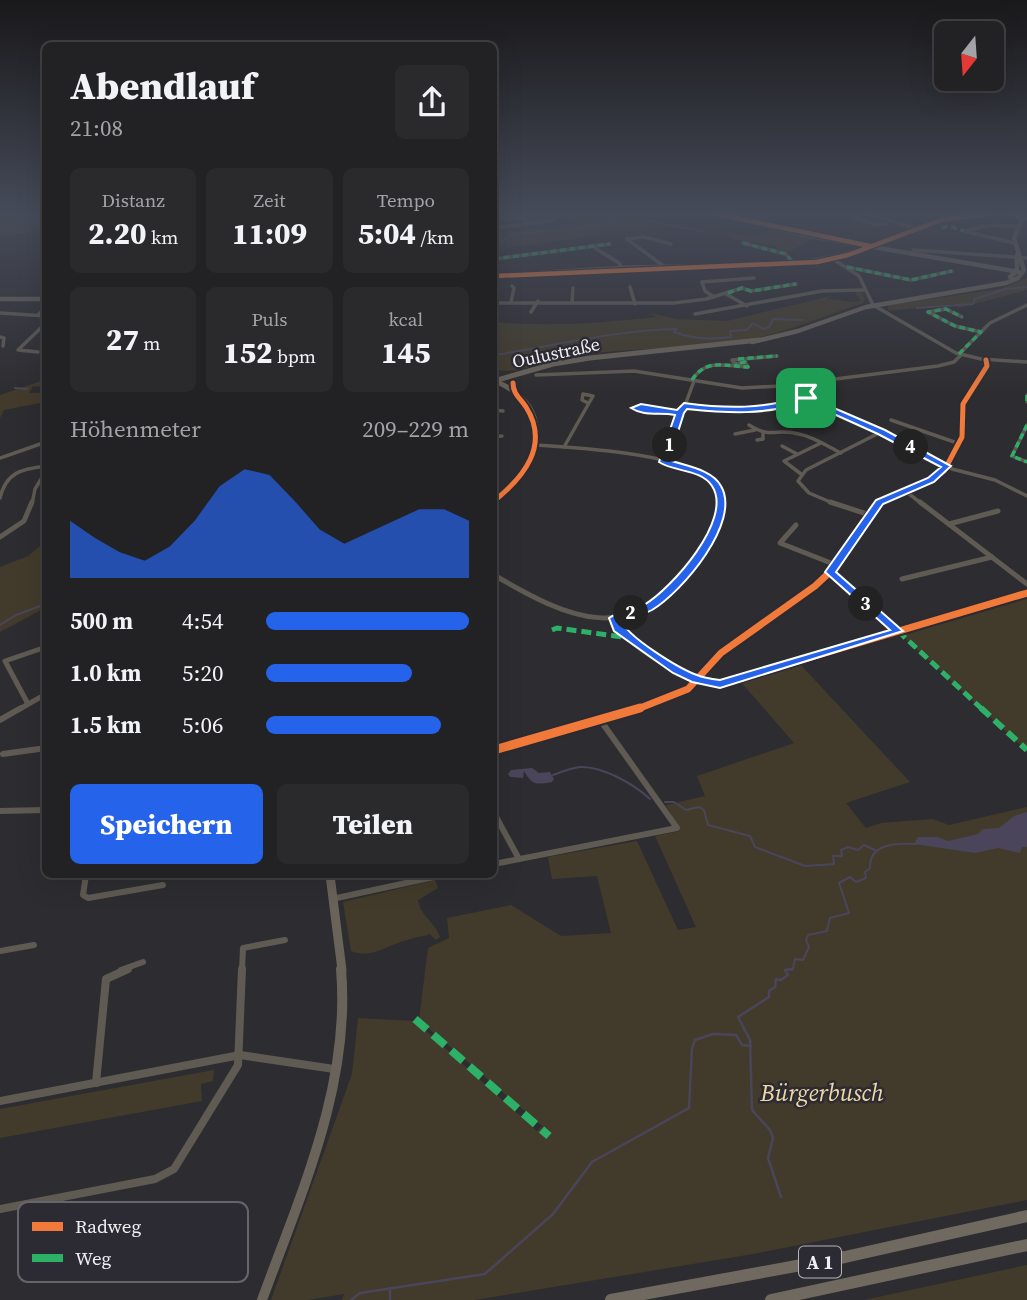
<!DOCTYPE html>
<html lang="de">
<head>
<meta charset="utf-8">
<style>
	:root { --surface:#222124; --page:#2a292c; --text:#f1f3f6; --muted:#a2a3a6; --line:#3f3e41; --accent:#2563eb }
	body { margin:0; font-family:"Source Serif 4",serif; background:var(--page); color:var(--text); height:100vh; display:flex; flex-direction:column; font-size:26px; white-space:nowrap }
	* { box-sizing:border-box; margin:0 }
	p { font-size:23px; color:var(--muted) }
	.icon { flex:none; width:38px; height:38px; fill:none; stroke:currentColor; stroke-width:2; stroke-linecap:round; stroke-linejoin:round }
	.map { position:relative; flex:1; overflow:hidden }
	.panel { position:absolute; left:42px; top:42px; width:455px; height:836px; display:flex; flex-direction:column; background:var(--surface); border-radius:10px; box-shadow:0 7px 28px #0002,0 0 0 2px var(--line) }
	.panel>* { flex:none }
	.needle { width:46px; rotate:197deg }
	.controls { position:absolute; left:934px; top:21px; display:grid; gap:14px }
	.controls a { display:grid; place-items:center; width:70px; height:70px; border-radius:10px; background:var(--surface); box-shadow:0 7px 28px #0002,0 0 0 2px var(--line); font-size:35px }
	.pin { position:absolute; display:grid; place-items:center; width:60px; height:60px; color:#fff; margin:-30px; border-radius:14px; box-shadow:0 4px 10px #0006 }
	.km { position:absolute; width:35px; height:35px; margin:-18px; border-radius:50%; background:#222; color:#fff; font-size:19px; line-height:35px; text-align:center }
	.round { display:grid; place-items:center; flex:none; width:74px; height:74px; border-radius:10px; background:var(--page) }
	.overview { display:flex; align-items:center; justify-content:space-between; height:119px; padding:0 28px }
	h1 { font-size:38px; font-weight:800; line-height:52px }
	.stats { display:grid; grid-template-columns:repeat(3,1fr); gap:10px; height:119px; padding:7px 28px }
	.stats div { display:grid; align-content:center; border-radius:10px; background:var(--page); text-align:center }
	.stats b { font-size:30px; font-weight:800 }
	.stats small { font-size:19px; font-weight:400 }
	.stats p { font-size:19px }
	.chart { height:196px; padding:14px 28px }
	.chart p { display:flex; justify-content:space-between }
	.chart svg { width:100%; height:126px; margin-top:7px; fill:var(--accent); opacity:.7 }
	.cta { display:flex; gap:14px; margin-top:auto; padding:14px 28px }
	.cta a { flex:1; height:80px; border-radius:10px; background:var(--accent); color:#fff; font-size:28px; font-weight:800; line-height:80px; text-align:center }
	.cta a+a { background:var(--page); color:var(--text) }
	ul { padding:0 28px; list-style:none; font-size:23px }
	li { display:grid; grid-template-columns:112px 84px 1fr; align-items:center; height:52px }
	li i { height:18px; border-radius:9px; background:var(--accent) }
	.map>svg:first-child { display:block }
	.green { fill:#423b2b }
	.water { fill:#4a455b }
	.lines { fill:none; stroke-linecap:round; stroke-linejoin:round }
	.stream-far1 { stroke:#4a455b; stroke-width:2 }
	.stream { stroke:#4a455b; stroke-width:2.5 }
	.minor-far3 { stroke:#5f5b53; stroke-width:3.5 }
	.minor-far2 { stroke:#5f5b53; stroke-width:5 }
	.minor-far1 { stroke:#5f5b53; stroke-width:6 }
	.minor { stroke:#5f5b53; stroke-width:8 }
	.major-far3 { stroke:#69635a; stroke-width:4.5 }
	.major-far2 { stroke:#69635a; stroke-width:5 }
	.major-far1 { stroke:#69635a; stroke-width:9 }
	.major { stroke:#69635a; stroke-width:10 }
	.highway { stroke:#6f695f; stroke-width:12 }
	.quiet-far3 { stroke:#2db169; stroke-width:3.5; stroke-dasharray:6 3.5; stroke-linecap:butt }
	.quiet-far2 { stroke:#2db169; stroke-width:5; stroke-dasharray:10 5; stroke-linecap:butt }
	.quiet-far1 { stroke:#2db169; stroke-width:6; stroke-dasharray:12 6; stroke-linecap:butt }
	.quiet { stroke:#2db169; stroke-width:8; stroke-dasharray:16 8; stroke-linecap:butt }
	.cycleway-far3-casing { stroke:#2c2a32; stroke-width:7 }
	.cycleway-far2-casing { stroke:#2c2a32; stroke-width:9 }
	.cycleway-far1-casing { stroke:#2c2a32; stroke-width:11 }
	.cycleway-casing { stroke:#2c2a32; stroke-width:13 }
	.cycleway-far3 { stroke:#f17a3a; stroke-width:4.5 }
	.cycleway-far2 { stroke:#f17a3a; stroke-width:5 }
	.cycleway-far1 { stroke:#f17a3a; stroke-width:7 }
	.cycleway { stroke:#f17a3a; stroke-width:9 }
	.route { fill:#2563eb; stroke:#fff; stroke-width:2; fill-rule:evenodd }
	.labels { text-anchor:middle; stroke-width:5; stroke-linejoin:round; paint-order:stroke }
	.far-street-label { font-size:18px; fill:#f1eff4; stroke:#2c2a32 }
	.shield { fill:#2c2a32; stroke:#b6b4ba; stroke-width:2 }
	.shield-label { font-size:19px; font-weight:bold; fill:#f1eff4 }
	.near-park-label { font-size:24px; font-style:italic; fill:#efd7a4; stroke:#2c2a32 }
	.key { fill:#2c2a32; stroke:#67656c; stroke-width:2 }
	.key-label { font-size:19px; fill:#f1eff4 }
</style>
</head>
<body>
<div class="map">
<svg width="1027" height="1300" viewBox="0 0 1027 1300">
	<rect width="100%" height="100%" fill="#2d2c30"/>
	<!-- green -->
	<g class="green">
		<polygon points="7,213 45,213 45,233 44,230 3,236 0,234 0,218 2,220"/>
		<polygon points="594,213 656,215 645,218 649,221 643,227 622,226 581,238 494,250 494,236 501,232 577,223 583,226 568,216"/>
		<polygon points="771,229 815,238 789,252 775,249 778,246 733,239 725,232 757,236"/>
		<polygon points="1027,278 1027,290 959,308 953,304 887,311 889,305 1000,289"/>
		<path d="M861,291l4,8 -2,4c-37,12 -73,28 -111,36 -60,11 -121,8 -181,17 -22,4 -58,20 -77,13v-47c55,5 107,1 163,-5l-7,-4 27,6 50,2 104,-25 -5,4c12,-2 24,4 35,1l-6,-8z"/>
		<polygon points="41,381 45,381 45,387 33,386 29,393 45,393 45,402 4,410 0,418 0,395"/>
		<polygon points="45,542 45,608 0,632 0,567 28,556"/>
		<polygon points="1027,594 1027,751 898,632"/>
		<polygon points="798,662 910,782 846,803 866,828 881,823 933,819 949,825 1027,807 1027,1200 753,1254 475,1300 342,1300 344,1294 308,1300 271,1300 352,1074 358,1018 415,1021 537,1131 542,1126 419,1020 428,948 449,938 447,918 511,905 561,936 611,933 597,876 552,879 548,857 637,841 678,930 696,927 655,836 680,831 666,805 705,796 697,776 794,743 740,681"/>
		<path d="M435,880l3,8 -20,12c3,17 17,22 22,37l-4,3 -6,-6c-7,3 -15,3 -23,6 -18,4 -36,20 -56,11l-8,-49z"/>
		<polygon points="214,1070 213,1081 201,1084 202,1101 0,1138 0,1109"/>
		<polygon points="1027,1265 1027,1300 864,1300"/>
	</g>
	<!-- water -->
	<g class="water">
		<path d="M532,768l7,5 11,-1 4,7 -2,3c-16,3 -20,3 -28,-11l-1,7 -13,-1 -2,-3 3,-4z"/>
		<polygon points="1027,812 1027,847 1022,847 1020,853 998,848 975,853 914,844 918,837 938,837 948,841 978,834 983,829 999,828 1014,816"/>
	</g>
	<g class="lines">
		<!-- stream-far1 -->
		<g class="stream-far1">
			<polyline points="25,213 24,215 46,225"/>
			<polyline points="638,219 702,231"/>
			<polyline points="620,220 627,218"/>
			<polyline points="575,230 619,220"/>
			<polyline points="494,245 514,234 571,229"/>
			<polyline points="917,308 973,304 975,299 1005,289 1027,287"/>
			<path d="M494,355c61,-9 121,-25 183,-26l-3,3c19,7 37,8 57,5l-1,-6 17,-1 6,-7 10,6 6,-2 4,-8 29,1"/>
			<polyline points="15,388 27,389"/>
			<polyline points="0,625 16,615 46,604"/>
			<path d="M553,775c8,-3 18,-7 27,-8 22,-1 54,17 70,32"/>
			<polyline points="665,802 674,802 686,810 699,807 704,810 708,825 750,836 755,847 805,866 834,864 833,856 842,856 841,850 848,847 858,850 864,845 875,850"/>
			<path d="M785,970l8,-1 2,-10 8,1 6,-13 -3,-7 2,-5 19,-4 3,-13 19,-5 -10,-30 11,-6 6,5 10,-4 -1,-6 5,-4c-1,-25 27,-25 46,-24"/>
		</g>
		<!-- stream -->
		<g class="stream">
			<polyline points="781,1197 768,1158 773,1138 770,1130 752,1110 750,1040 738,1017 769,997 769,991 775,987 776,979 781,980 788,975 785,970 793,969"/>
			<polyline points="390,1290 390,1300"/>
			<polyline points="351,1300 360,1293 485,1274 553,1214 592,1162 689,1108 692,1048 695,1040 713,1034 736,1035 742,1045 751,1046"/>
		</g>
		<!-- minor-far3 -->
		<g class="minor-far3">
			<polyline points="515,213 567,213"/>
			<polyline points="865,213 915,228"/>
			<polyline points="494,218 525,219 529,223"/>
			<polyline points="854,218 876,225 887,223"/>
			<polyline points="494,228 550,221 555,219 555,214"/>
			<polyline points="964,231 991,225 1016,226"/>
			<polyline points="964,231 1014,243"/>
			<polyline points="743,243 786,254 793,263"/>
			<polyline points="873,245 915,228"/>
			<polyline points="595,248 619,263 622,268"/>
			<polyline points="913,250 1027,258"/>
			<polyline points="494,259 610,244"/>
			<polyline points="833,259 859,276 873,305 956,353 981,359 1027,362"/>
			<polyline points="665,267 627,239 644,237 671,244"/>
			<polyline points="847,267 911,280 952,271"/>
			<polyline points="630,287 635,304"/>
			<polyline points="726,294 747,306"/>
			<polyline points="714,297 705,291 702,282 754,278"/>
			<polyline points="511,302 514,288 512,286"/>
			<polyline points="494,303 674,303 706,299 742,288 751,291 796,284"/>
			<polyline points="572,303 573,288"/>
			<polyline points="531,312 538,301"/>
			<polyline points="0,313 46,316"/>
			<polyline points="695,314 822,291 865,290"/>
			<polyline points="38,315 46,307"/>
			<polyline points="962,317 946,309 928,312 955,326 981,332"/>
			<polyline points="0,337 4,338 3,346"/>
			<polyline points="38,352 18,350 46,323"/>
			<polyline points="959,354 990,323 1027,305"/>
			<polyline points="736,366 732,360 777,356"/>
			<polyline points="536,375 634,371 742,388 780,386 938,366 954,362 961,355"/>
			<path d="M692,380c14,-22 33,-14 56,-13l-3,-5 -9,2"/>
			<polyline points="782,386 952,469 995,480 1027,496"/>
			<polyline points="1027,395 1027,402"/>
			<path d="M684,406c42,6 81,6 121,-7"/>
			<polyline points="494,410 503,411"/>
			<polyline points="660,410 648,413 635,408 652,408 680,413"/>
			<polyline points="891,420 960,444"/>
			<path d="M749,425c22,14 27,3 50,9 15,3 28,12 42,19"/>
			<polyline points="1027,425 1012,456 1027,462"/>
			<polyline points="735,434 755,430"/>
			<polyline points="494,437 502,436"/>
			<polyline points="757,440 763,439 763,434"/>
			<path d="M537,445c41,3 144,8 174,35 7,6 10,15 9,24"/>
			<polyline points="782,446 797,454"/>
			<polyline points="564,447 593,396 583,394 582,400 588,403"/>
			<polyline points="0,458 46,442"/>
			<polyline points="664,462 694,381"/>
			<polyline points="801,474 784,461 821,443"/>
			<polyline points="904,490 922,504"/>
			<path d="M0,498c6,-26 22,-29 46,-32"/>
			<polyline points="32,504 35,489 46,471"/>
			<polyline points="835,504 809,493 798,481 806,470 881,432"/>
			<polyline points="878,504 931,480 944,471 962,437 963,404 987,366 986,360"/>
		</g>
		<!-- minor-far2 -->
		<g class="minor-far2">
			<polyline points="830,502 870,515"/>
			<polyline points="920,502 1027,584"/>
			<polyline points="949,524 998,511"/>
			<polyline points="796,525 780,543 836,565"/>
			<polyline points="0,537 24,521 32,502"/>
			<polyline points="830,572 898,631"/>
			<path d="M494,575c75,44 137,73 198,-10 14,-18 28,-39 28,-63"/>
			<polyline points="902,579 992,557"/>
			<path d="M615,618c9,30 75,63 105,66l307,-91"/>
			<polyline points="28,704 5,661 46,647"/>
			<polyline points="18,710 46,694"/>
			<polyline points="635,710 688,689 721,653 815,586 830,572 879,502"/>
		</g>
		<!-- minor-far1 -->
		<g class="minor-far1">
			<polyline points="0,720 21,708"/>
			<polyline points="494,750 640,708"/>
			<polyline points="3,754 46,748"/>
			<polyline points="0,811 46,810"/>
			<polyline points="494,813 519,859"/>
			<polyline points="494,864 677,828 601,721"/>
			<polyline points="86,875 83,895 88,898 163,885"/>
			<polyline points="332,899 443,875"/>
			<polyline points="0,951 34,945"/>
			<polyline points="121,970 143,962"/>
			<polyline points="242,970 243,948 285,940"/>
		</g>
		<!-- minor -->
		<g class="minor">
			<polyline points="96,1083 106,979 128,969"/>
			<polyline points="0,1101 240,1055 334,1069"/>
			<polyline points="0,1209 155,1179 174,1169 238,1065 242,969"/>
		</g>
		<!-- major-far3 -->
		<g class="major-far3">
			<polyline points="712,213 815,237 1019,272"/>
			<path d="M494,276c54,-3 107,-8 161,-9 74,-2 148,5 218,-22"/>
			<polyline points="1010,277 1017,271 1017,255"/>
			<polyline points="0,299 46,299"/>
			<polyline points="752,342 798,331 866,307 1006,283 1018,278 1024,270 1014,238 1023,218 1021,213"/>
		</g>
		<!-- major-far2 -->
		<g class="major-far2">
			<polyline points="494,381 553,364 590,358 759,340"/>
			<path d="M494,501c44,-35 67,-92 1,-120"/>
		</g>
		<!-- major-far1 -->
		<polyline class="major-far1" points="330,875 342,970"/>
		<!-- major -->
		<path class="major" d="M262,1300c39,-107 89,-215 79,-331"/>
		<!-- highway -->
		<g class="highway">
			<polyline points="611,1300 845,1257 1027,1216"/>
			<polyline points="771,1300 1027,1245"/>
		</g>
		<!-- quiet-far3 -->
		<g class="quiet-far3">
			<polyline points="1006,213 1027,219"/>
			<polyline points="942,228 948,226 964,231"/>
			<polyline points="743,243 786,254 793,263"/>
			<polyline points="494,259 610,244"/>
			<polyline points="847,267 911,280 952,271"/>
			<polyline points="43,275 46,275"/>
			<polyline points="728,293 742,288 751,291 796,284"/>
			<polyline points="959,354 981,332 955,326 928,312 946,309 962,317"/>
			<polyline points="738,359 777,356"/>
			<path d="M692,380c14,-22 33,-14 56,-13l-3,-5 -9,2"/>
			<polyline points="1027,395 1027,402"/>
			<polyline points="705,410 756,410 806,398"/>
			<polyline points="1027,425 1012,456 1027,462"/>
		</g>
		<!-- quiet-far2 -->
		<g class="quiet-far2">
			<polyline points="552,630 557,628 630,638"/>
			<polyline points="898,631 983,710"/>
		</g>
		<!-- quiet-far1 -->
		<polyline class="quiet-far1" points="981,708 1027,750"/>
		<!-- quiet -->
		<polyline class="quiet" points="415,1019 549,1136"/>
		<!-- cycleway-far3 casing -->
		<g class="cycleway-far3-casing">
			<g id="cycleway-far3">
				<polyline points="712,213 870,246"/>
				<polyline points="494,276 817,262 848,255 941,220 995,213"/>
			</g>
		</g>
		<!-- cycleway-far2 casing -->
		<g class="cycleway-far2-casing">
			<g id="cycleway-far2">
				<path d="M494,501c30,-24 56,-56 32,-94 -6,-9 -13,-13 -13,-24"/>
				<polyline points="878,504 931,480 944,471 962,437 963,404 987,366 986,360"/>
			</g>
		</g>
		<!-- cycleway-far1 casing -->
		<g class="cycleway-far1-casing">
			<g id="cycleway-far1">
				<polyline points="696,679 720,684 1027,593"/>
				<polyline points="635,710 688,689 721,653 815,586 830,572 879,502"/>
			</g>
		</g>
		<!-- cycleway casing -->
		<g class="cycleway-casing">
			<polyline id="cycleway" points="494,750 640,708"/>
		</g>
		<!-- cycleway-far3 -->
		<use href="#cycleway-far3" class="cycleway-far3"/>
		<!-- cycleway-far2 -->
		<use href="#cycleway-far2" class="cycleway-far2"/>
		<!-- cycleway-far1 -->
		<use href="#cycleway-far1" class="cycleway-far1"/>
		<!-- cycleway -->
		<use href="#cycleway" class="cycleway"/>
	</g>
	<!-- sky -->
	<linearGradient id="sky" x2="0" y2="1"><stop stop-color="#19181a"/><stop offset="0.54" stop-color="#464b59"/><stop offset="1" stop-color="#464b59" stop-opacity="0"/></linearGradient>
	<rect width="1027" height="395" fill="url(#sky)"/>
	<!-- route -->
	<path class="route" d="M806,396l79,34 66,36 -17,16 -51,22 -47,68 67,59 -183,57 -28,-6 -19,-9 -59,-42 -5,-13c10,-7 25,-7 35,-13 27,-16 90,-86 68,-119 -11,-17 -38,-14 -53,-24l16,-47c-16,-3 -30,2 -44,-7l10,-4 36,6 7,-7c45,6 78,6 122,-7zM805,401l73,33 63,33 -13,11 -52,22 -51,72 65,58 -170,50c-8,-1 -16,-2 -23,-5 -17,-6 -70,-38 -76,-55 10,-3 22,-5 31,-10 30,-18 90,-88 69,-124 -9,-17 -36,-20 -52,-26l15,-47 3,-4c39,4 80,7 118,-8z"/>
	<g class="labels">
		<!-- far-street labels -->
		<g class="far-street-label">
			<text transform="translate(556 353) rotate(-12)" y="6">Oulustraße</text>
		</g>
		<!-- shield labels -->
		<rect class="shield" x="799" y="1246.5" width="42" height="31" rx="5"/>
		<g class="shield-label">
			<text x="820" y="1269">A 1</text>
		</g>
		<!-- near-park labels -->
		<g class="near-park-label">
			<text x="822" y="1101">Bürgerbusch</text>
		</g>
	</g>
	<!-- legend -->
	<rect x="18" y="1202" width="230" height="80" rx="10" class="key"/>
	<rect x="32" y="1222" width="31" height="9" fill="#f17a3a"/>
	<rect x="32" y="1254" width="31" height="8" fill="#2db169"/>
	<g class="key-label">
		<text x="75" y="1233">Radweg</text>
		<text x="75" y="1265">Weg</text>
	</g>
</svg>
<div class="controls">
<a><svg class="needle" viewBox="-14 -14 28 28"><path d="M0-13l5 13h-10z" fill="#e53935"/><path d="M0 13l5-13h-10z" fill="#a2a3a6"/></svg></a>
</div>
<div class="pin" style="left:806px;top:398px;background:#1e9e55"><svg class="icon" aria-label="arrive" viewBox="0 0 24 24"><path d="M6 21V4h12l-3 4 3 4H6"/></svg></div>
<b class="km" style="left:670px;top:445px">1</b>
<b class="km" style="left:631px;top:613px">2</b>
<b class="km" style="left:866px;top:604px">3</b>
<b class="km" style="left:911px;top:447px">4</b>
<section class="panel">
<div class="overview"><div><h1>Abendlauf</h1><p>21:08</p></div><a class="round"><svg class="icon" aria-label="share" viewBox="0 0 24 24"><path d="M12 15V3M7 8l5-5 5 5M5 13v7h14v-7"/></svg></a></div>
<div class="stats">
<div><p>Distanz</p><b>2.20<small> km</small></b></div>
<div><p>Zeit</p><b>11:09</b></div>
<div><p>Tempo</p><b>5:04<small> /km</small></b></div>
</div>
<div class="stats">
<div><b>27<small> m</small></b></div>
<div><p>Puls</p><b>152<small> bpm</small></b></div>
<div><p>kcal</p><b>145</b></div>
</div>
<div class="chart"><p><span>Höhenmeter</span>209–229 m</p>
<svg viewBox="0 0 160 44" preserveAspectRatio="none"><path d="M0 44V24L10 30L20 35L30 38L40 33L50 24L60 12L70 6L80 8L90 17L100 27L110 32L120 28L130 24L140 20L150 20L160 24V44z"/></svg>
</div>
<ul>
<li><b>500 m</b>4:54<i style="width:100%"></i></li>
<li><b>1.0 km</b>5:20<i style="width:72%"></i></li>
<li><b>1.5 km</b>5:06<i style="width:86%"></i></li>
</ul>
<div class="cta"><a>Speichern</a><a>Teilen</a></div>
</section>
</div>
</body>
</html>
